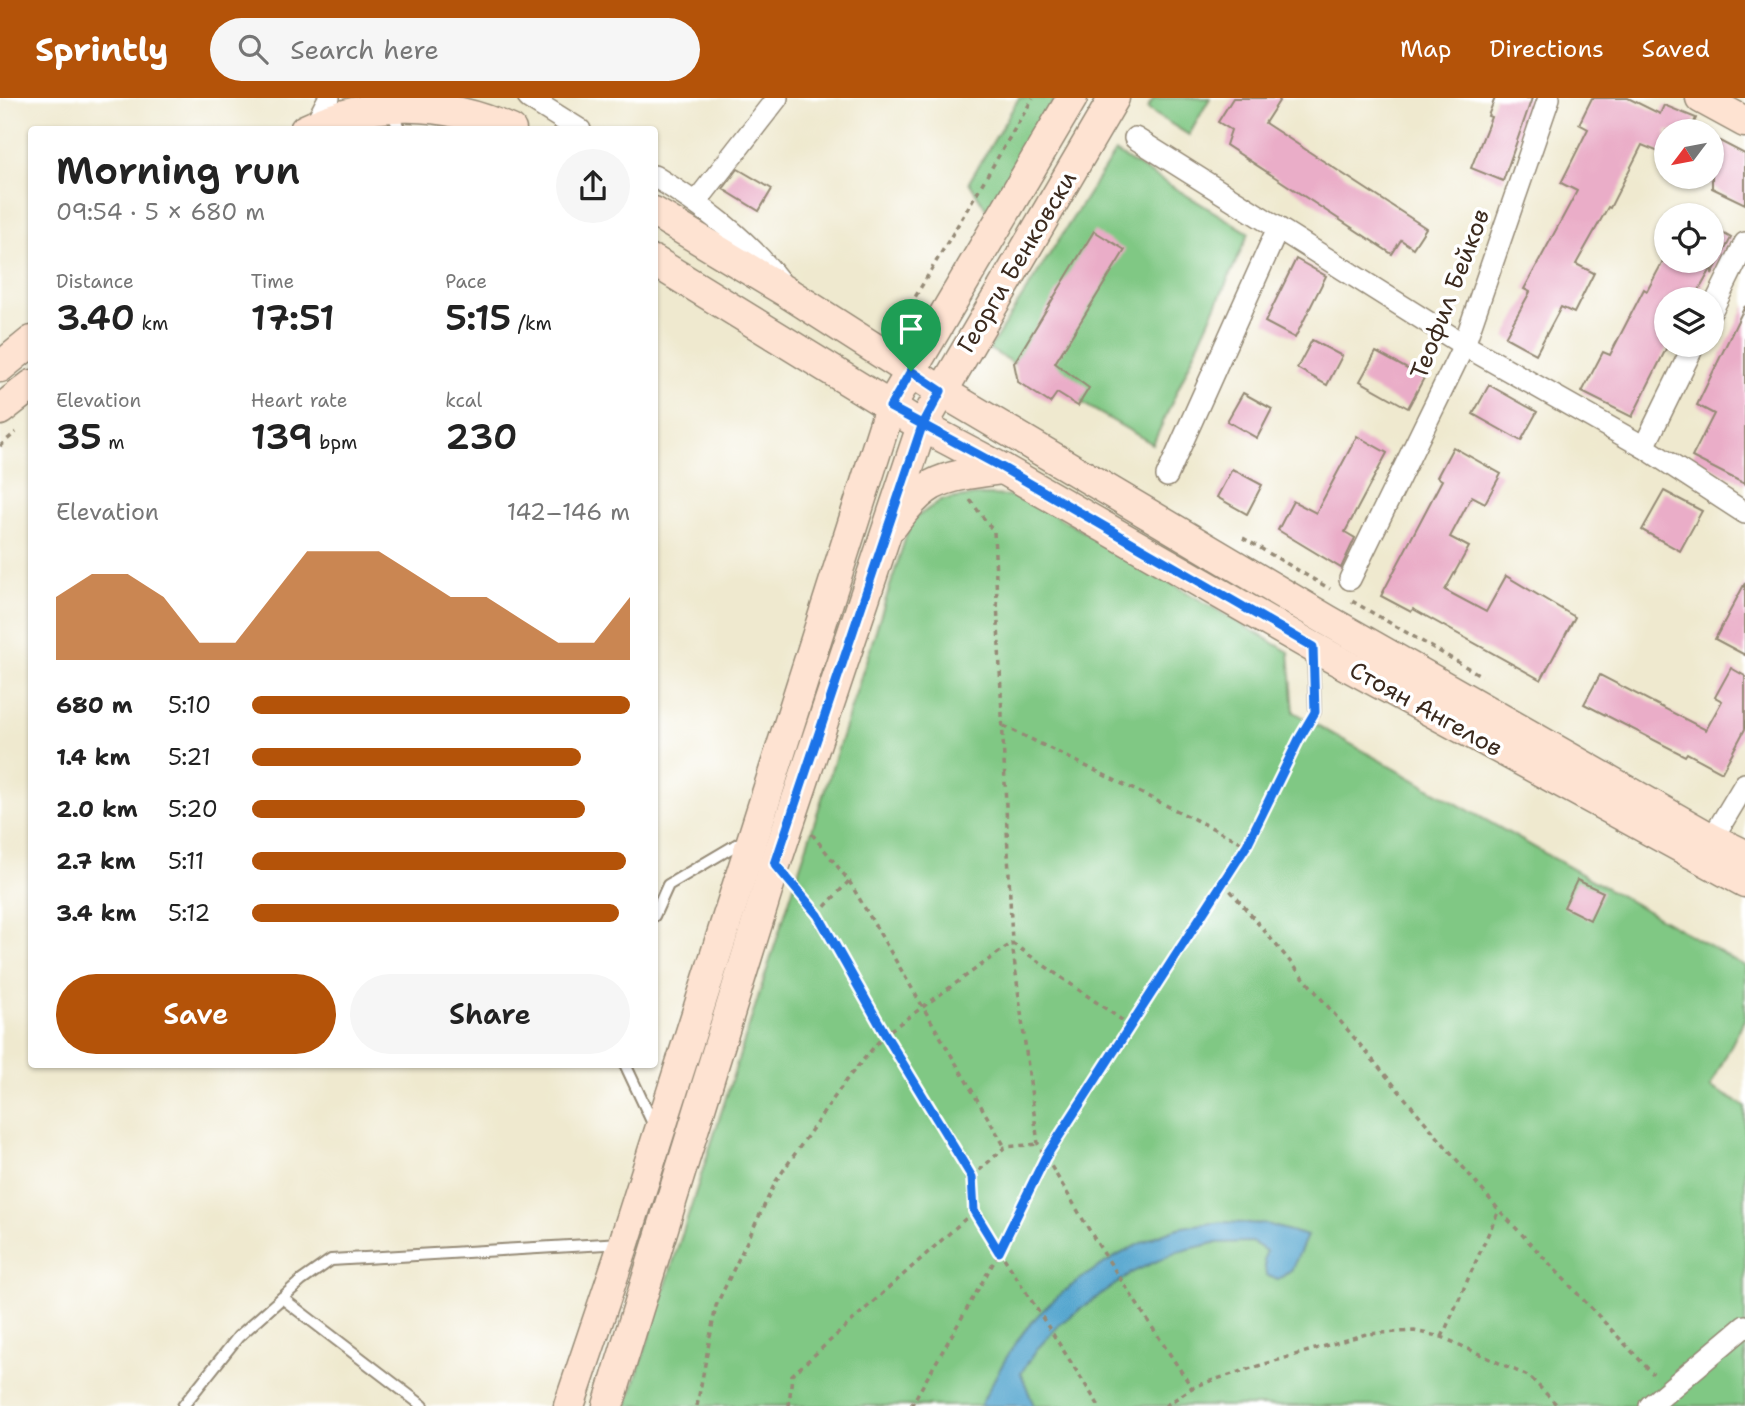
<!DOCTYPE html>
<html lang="en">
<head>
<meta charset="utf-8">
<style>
	:root { --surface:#fff; --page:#f6f6f6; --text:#222; --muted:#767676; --accent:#b45309 }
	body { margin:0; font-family:"Shantell Sans",sans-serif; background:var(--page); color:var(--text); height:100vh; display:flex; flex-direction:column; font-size:26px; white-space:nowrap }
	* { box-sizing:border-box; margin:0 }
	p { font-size:23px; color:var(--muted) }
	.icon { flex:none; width:38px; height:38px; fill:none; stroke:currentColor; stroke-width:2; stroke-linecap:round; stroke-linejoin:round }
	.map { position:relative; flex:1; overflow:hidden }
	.sheet { position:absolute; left:28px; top:28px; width:630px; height:942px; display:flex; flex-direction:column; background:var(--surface); border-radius:7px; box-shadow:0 2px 5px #0004 }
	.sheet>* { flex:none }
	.needle { width:46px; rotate:238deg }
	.buttons { position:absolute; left:1654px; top:21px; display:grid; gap:14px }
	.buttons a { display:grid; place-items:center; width:70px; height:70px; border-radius:50%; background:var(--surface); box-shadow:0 2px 5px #0004; font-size:35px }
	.pin { position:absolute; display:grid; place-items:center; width:60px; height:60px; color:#fff; margin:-72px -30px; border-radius:50% 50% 50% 0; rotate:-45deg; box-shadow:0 0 7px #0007 }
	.pin .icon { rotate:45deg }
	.round { display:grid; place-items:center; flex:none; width:74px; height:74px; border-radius:37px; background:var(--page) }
	.head { display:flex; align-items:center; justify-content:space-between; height:119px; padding:0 28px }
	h1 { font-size:38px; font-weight:600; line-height:52px }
	.figures { display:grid; grid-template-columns:repeat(3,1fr); gap:10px; height:119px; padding:7px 28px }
	.figures div { display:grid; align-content:center }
	.figures b { font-size:35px; font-weight:600 }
	.figures small { font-size:19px; font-weight:400 }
	.figures p { font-size:19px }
	.chart { height:196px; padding:14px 28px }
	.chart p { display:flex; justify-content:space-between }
	.chart svg { width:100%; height:126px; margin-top:7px; fill:var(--accent); opacity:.7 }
	.cta { display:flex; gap:14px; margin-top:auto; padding:14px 28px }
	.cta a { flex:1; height:80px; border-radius:42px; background:var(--accent); color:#fff; font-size:28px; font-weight:600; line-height:80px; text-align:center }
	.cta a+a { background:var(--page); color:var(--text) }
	ul { padding:0 28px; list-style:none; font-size:23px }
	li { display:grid; grid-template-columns:112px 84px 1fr; align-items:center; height:52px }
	li i { height:18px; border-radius:9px; background:var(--accent) }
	header { display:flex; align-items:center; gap:42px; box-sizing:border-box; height:98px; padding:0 35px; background:var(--accent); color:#fff }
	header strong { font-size:33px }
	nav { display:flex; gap:38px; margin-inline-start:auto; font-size:24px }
	.search { width:490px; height:63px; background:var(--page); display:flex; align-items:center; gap:18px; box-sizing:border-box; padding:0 24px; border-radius:38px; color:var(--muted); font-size:26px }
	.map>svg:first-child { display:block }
	.green { fill:#80c884; stroke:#5e7951; stroke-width:2 }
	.water { fill:#54a6cf; stroke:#486876; stroke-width:2 }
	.building { fill:#eaadc8 }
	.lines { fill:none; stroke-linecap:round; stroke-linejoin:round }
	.lane-casing { stroke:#958a76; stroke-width:14 }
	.street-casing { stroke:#958a76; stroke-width:24 }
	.secondary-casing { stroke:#958a76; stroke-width:33 }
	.path { stroke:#958a76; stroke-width:3.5; stroke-dasharray:5 5; stroke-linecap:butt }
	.lane { stroke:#fff; stroke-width:10 }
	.street { stroke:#fff; stroke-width:21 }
	.secondary { stroke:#fee3d2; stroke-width:30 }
	.route-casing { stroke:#fff; stroke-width:14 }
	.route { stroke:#1a73e8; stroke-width:9 }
	.labels { text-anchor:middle; stroke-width:7; stroke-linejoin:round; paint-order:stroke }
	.street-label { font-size:24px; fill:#3b2a1e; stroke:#fff }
</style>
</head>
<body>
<header>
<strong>Sprintly</strong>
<div class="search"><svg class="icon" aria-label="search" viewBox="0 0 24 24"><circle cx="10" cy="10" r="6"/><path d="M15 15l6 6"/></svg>Search here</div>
<nav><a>Map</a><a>Directions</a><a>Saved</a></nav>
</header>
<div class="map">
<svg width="1745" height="1308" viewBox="0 0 1745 1308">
	<rect width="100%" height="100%" fill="#fff"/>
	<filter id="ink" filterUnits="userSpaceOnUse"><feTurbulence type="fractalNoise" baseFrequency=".0143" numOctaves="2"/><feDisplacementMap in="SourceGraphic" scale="14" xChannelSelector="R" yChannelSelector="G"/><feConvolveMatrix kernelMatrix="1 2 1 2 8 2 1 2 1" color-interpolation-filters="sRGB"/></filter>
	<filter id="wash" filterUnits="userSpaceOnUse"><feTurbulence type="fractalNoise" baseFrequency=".00686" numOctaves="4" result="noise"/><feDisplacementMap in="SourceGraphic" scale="28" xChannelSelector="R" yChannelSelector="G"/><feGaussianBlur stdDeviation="1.57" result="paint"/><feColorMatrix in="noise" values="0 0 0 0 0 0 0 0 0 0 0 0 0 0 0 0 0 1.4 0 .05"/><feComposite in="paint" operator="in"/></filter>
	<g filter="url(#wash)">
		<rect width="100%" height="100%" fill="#efe9cf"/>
		<!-- green -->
		<g class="green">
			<polygon points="1019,0 1056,0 988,114 969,84"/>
			<polygon points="1154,0 1210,0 1189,37 1147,11"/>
			<polygon points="1115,54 1249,135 1153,346 989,251"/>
			<polygon points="981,397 1022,398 1289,554 1294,614 1745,868 1745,920 1710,989 1745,1008 1745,1308 627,1308 911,423 941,402"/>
		</g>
		<!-- water -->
		<path class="water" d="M1223,1124l43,2 41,12 -15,33 -14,11 -12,-5 -2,-15 2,-9 -14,-9 -38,1 -37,9 -44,20 -72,51 -24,26 -16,24 13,33h-54c15,-28 30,-59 51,-83 32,-38 97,-78 144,-94 15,-5 33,-5 48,-7z"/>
		<g id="blocks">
			<!-- building -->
			<g class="building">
				<polygon points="1233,0 1281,0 1265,25 1426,130 1413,150 1401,142 1392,156 1226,47 1231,32 1218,24"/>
				<polygon points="1495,0 1532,0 1503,83 1471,70 1491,19 1488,18"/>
				<polygon points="1592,0 1628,0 1660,16 1664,7 1696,20 1691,32 1694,33 1666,33 1666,57 1642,47 1610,110 1608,109 1576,166 1594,175 1574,215 1561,209 1536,256 1505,239 1530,194 1524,191 1577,93 1561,85 1588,31 1579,26"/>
				<polygon points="1712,39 1745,56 1745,106 1712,90"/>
				<polygon points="738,71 772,91 759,113 723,91"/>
				<polygon points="1712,129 1731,140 1712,176 1712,169 1694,201 1666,201 1666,251 1632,319 1582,294 1603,254 1610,257 1644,191 1647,193 1663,163 1712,163"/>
				<polygon points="1094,133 1125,152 1055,265 1089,290 1078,308 1057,295 1050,305 1018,284 1014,265"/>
				<polygon points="1296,161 1326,178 1295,240 1265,224"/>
				<polygon points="1745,208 1745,386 1692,359 1714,316 1697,307"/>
				<polygon points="1312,242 1342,258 1327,287 1297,270"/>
				<polygon points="1376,254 1424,280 1408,310 1360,283"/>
				<polygon points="1489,287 1537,314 1521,343 1473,316"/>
				<polygon points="1243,295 1272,311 1257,340 1227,323"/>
				<polygon points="1357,338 1387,355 1345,434 1355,440 1341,470 1278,432 1293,403 1316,415"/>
				<polygon points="1453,349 1501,376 1485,405 1472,398 1450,439 1469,449 1445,492 1486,514 1506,478 1575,519 1541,582 1413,511 1411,514 1381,498 1442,382 1437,379"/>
				<polygon points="1232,371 1262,387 1247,416 1217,399"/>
				<polygon points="1664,393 1702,413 1680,453 1642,432"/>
				<polygon points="1745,485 1745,557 1715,541"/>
				<polygon points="1731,570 1745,578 1745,631 1722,674 1687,655 1685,658 1584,606 1600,577 1706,632 1722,603 1715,599"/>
				<polygon points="1577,782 1603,794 1590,822 1564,809"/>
			</g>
		</g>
	</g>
	<g filter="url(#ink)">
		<use href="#blocks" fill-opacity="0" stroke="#958a76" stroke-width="2"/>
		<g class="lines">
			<!-- lane casing -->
			<g class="lane-casing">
				<g id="lane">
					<polyline points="390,11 400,32"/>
					<polyline points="1313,552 1315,614"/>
					<polyline points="654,818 668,787 746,741"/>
					<polyline points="625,966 655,1030"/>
					<polyline points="282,1200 423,1308"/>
					<polyline points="183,1308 238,1239 301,1183 331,1162 622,1145"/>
				</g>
			</g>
			<!-- street casing -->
			<g class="street-casing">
				<g id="street">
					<polyline points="529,0 580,32"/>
					<polyline points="316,25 329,0"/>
					<polyline points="1135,40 1464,247 1644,349 1745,415"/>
					<path d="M654,78c47,29 93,62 126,106"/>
					<polyline points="696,104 777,0"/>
					<polyline points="1712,212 1745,145"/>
					<polyline points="1644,349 1694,247"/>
					<polyline points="1167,378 1278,130"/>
					<polyline points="1350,481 1464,247 1549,0"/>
					<polyline points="1712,741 1745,686"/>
					<polyline points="1650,1308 1745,1228"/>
				</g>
			</g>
			<!-- secondary casing -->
			<g class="secondary-casing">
				<g id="secondary">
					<polyline points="1701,0 1745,24"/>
					<path d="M305,32c67,-32 139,-30 206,0"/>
					<polyline points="654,114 788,195 941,293 1327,522 1712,741 1745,757"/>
					<polyline points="654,163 922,328 1003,371 1313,549 1745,784"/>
					<polyline points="0,269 32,243"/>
					<polyline points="0,312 32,287"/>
					<path d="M893,427c10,-14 23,-31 39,-40 21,-11 48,-13 71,-16"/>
					<polyline points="569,1308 624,1145 890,309 1072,0"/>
					<polyline points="608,1308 775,767 922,328 1114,0"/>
				</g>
			</g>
			<!-- path -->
			<g class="path">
				<polyline points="895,233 1033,0"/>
				<polyline points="0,348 16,334"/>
				<polyline points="970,402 994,434 1012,845 1038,1046 1097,1145 1192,1290"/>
				<polyline points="1243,440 1330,491"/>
				<polyline points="1352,503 1482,578"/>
				<polyline points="1004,628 1247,747"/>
				<polyline points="812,736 849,783 1005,1049"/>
				<polyline points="1224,785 1499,1112 1653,1276"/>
				<polyline points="795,789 818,816 885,936 972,1079 974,1113 1099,1308"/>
				<polyline points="818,816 849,783"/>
				<polyline points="972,1079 1005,1049 1038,1046"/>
				<polyline points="1442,1239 1499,1112"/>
				<polyline points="697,1308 716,1208 776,1083 847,981 885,936 1012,845 1129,927"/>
				<polyline points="789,1308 792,1277 974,1113"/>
				<polyline points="911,1308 999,1155 1045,1060 1129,928 1224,785 1247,747 1307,628"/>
				<polyline points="1165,1308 1192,1290 1207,1284 1258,1268 1366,1236 1414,1233 1442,1239 1530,1279 1558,1308"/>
			</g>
			<!-- lane -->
			<use href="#lane" class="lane"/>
			<!-- street -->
			<use href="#street" class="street"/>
			<!-- secondary -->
			<use href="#secondary" class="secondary"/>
		</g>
	</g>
	<g class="lines" filter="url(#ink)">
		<!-- route casing -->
		<g class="route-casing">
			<polyline id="route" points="911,273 941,293 922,328 775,766 818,817 885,936 972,1079 974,1113 999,1154 1045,1060 1247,747 1299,641 1315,614 1313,549 1003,370 890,309 911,273"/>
		</g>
		<!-- route -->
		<use href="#route" class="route"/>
	</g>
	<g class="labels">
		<!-- street labels -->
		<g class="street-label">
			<text transform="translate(1017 164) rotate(-59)" y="8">Георги Бенковски</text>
			<text transform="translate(1450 196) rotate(-69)" y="8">Теофил Бейков</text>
			<text transform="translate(1426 611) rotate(29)" y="8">Стоян Ангелов</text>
		</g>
	</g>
</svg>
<div class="buttons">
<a><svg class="needle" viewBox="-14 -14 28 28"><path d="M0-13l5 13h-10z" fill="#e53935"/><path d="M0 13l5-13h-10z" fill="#767676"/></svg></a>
<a><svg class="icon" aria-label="locate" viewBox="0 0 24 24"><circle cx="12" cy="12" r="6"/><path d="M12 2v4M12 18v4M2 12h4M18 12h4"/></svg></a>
<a><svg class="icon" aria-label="layers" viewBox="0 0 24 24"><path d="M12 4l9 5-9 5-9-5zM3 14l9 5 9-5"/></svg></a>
</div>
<div class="pin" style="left:911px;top:273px;background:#1e9e55"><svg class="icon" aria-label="arrive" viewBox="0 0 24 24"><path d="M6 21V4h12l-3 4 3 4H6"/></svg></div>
<section class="sheet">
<div class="head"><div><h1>Morning run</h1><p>09:54 · 5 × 680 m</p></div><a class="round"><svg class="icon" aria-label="share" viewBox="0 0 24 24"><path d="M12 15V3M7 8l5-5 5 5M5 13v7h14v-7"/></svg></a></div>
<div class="figures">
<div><p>Distance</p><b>3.40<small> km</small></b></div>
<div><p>Time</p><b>17:51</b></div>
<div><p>Pace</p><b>5:15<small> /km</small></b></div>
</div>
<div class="figures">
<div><p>Elevation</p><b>35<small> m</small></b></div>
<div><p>Heart rate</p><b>139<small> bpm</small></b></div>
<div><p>kcal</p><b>230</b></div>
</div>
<div class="chart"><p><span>Elevation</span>142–146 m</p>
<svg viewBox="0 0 160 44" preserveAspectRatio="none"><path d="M0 44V22L10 14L20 14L30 22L40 38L50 38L60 22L70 6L80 6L90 6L100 14L110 22L120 22L130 30L140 38L150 38L160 22V44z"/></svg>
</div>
<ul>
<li><b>680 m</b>5:10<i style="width:100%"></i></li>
<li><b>1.4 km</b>5:21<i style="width:87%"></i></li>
<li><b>2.0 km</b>5:20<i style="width:88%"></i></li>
<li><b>2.7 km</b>5:11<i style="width:99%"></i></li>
<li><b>3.4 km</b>5:12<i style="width:97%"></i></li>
</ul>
<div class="cta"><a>Save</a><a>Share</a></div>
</section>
</div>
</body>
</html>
